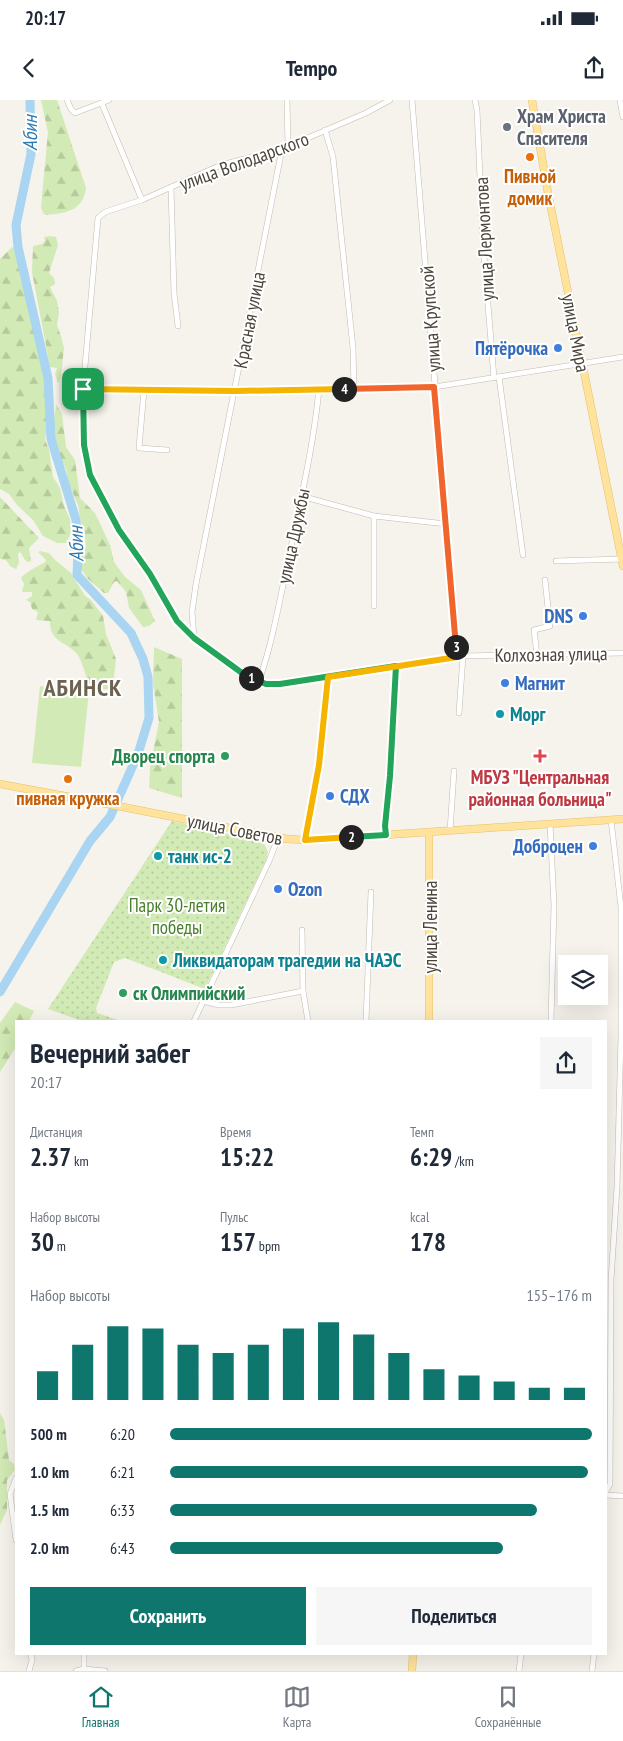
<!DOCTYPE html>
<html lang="ru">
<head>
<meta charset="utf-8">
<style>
	:root { --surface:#fff; --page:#f6f6f7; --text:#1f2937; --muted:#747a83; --line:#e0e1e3; --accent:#0f766e }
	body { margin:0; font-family:"PT Sans Narrow",sans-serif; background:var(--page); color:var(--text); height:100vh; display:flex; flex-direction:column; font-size:19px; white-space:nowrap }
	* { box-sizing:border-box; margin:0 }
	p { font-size:16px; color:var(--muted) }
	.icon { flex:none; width:28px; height:28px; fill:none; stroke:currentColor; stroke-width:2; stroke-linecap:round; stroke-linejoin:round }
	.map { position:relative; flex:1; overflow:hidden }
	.drawer { position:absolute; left:15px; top:920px; width:592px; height:635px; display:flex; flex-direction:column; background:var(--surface); border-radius:0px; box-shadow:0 5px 20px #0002 }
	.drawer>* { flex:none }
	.buttons { position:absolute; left:558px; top:855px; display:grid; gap:10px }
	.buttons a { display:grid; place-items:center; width:50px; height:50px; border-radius:0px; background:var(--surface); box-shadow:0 5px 20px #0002; font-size:25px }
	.pin { position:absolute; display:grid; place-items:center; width:42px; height:42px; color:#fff; margin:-21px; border-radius:10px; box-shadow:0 2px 8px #0006 }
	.km { position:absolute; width:25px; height:25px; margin:-12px; border-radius:50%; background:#222; color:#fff; font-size:14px; line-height:25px; text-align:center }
	.round { display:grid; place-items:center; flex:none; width:52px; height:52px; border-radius:0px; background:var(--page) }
	.headline { display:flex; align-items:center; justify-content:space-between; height:85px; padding:0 15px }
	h1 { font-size:28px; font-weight:700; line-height:38px }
	.metrics { display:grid; grid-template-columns:repeat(3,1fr); gap:8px; height:85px; padding:5px 15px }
	.metrics div { display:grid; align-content:center }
	.metrics b { font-size:25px; font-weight:700 }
	.metrics small { font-size:14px; font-weight:400 }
	.metrics p { font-size:14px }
	.chart { height:140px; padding:10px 15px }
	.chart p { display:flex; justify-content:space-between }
	.chart svg { width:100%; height:90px; margin-top:5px; stroke:var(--accent); stroke-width:6 }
	.primary-button { display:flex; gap:10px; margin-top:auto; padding:10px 15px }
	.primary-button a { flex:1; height:58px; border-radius:0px; background:var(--accent); color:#fff; font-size:20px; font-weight:700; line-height:58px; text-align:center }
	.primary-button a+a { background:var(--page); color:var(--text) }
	ul { padding:0 15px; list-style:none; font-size:16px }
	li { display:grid; grid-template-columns:80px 60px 1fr; align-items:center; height:38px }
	li i { height:12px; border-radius:6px; background:var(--accent) }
	.status { display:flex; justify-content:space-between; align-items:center; height:35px; padding:0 25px; background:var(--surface); direction:ltr }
	.status svg { height:14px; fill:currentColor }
	header { display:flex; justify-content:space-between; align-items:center; height:65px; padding:0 15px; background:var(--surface); font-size:22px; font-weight:700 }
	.tab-bar { display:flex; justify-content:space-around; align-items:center; height:70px; border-top:1px solid var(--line); background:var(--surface); font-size:14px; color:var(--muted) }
	.tab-bar a { display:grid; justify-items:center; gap:2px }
	.tab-bar .current { color:var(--accent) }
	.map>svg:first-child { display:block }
	.forest { fill:url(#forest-firs) }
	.park { fill:url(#park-dots) }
	.pitch { fill:#d2eab5 }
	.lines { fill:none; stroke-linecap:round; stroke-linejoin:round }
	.river { stroke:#a9d4f2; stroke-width:9 }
	.minor-casing { stroke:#c2bbae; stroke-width:6 }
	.major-casing { stroke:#e6c16a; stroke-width:8 }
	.minor { stroke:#fff; stroke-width:5 }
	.major { stroke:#ffe39c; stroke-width:7 }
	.split-1-casing { stroke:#fff; stroke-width:10 }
	.split-2-casing { stroke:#fff; stroke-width:10 }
	.split-3-casing { stroke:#fff; stroke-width:10 }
	.split-4-casing { stroke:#fff; stroke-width:10 }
	.split-5-casing { stroke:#fff; stroke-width:10 }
	.split-1 { stroke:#22a559; stroke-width:6 }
	.split-2 { stroke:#22a559; stroke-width:6 }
	.split-3 { stroke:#f5b400; stroke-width:6 }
	.split-4 { stroke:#f0652b; stroke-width:6 }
	.split-5 { stroke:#f5b400; stroke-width:6 }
	.worship-dot { fill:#6b7280; stroke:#fff; stroke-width:2 }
	.food-dot { fill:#e8710a; stroke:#fff; stroke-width:2 }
	.shop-dot { fill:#3f7fe0; stroke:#fff; stroke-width:2 }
	.culture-dot { fill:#0f9aa8; stroke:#fff; stroke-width:2 }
	.leisure-dot { fill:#2e9e5b; stroke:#fff; stroke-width:2 }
	.health-dot { fill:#e0444e; stroke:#fff; stroke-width:2 }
	.labels { text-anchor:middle; stroke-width:4; stroke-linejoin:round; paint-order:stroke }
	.worship-label { font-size:19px; font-weight:bold; fill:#5b616d; stroke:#fff; text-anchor:start }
	.street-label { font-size:19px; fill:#4b4439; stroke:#fff }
	.food-label { font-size:19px; font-weight:bold; fill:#c56008; stroke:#fff }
	.shop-label { font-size:19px; font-weight:bold; fill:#366cbe; stroke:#fff; text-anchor:end }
	.culture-label { font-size:19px; font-weight:bold; fill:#0d838f; stroke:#fff; text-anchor:start }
	.leisure-label { font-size:19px; font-weight:bold; fill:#27864d; stroke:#fff; text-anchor:end }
	.health-label { font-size:19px; font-weight:bold; fill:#be3a42; stroke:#fff }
	.park-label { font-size:19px; fill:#4a7f2a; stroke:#fff }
	.water-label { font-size:20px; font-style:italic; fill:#2e7ab2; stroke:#fff }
	.district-label { font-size:24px; font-weight:bold; letter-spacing:1px; fill:#6e6250; stroke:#fff }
</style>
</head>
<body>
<div class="status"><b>20:17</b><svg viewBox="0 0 49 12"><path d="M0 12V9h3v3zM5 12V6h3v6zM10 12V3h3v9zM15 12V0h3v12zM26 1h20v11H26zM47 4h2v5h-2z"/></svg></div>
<header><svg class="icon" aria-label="back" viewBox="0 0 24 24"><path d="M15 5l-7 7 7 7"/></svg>Tempo<svg class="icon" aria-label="share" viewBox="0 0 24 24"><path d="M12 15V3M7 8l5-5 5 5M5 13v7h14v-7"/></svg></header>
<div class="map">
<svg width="623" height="1571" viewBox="0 0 623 1571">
	<defs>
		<pattern id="forest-firs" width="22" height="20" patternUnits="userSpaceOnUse" patternTransform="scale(1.25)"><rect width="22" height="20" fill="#d2eab5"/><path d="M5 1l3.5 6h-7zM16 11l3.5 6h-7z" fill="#b6ca9c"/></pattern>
		<pattern id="park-dots" width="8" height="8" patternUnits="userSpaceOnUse" patternTransform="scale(1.25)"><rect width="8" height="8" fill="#d2eab5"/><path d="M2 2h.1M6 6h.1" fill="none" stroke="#b6ca9c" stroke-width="1.8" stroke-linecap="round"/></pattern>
	</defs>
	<rect width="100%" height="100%" fill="#f6f3ec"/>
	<!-- forest -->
	<g class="forest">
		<path d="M41,0h16l29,88c-3,23 -20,25 -40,27l-3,-2 -2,-6 7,-75z"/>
		<polygon points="50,136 56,137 58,145 49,173 54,178 55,184 50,187 57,201 59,212 57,225 61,236 64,248 61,276 58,283 55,274 57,268 50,267 32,172 33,146 42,144 45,141 44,137"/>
		<polygon points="12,147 16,149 20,177 27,198 44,277 49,312 45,340 49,349 53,377 60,388 64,406 70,419 71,432 67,443 57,443 43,436 33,420 18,406 9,394 0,389 0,159"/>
		<polygon points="56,304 62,314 66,347 75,360 80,398 95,413 110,445 114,462 125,477 141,490 155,521 149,526 143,527 129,508 126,492 117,481 114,482 108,493 104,493 87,478 81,469 80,458 86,447 85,436 81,424 78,405 68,382 66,369 57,351 53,328"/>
		<polygon points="0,397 39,438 29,448 31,461 28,462 25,460 20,452 18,454 19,463 16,469 10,466 6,460 0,459"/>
		<path d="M40,451l9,2 6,7 16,13 14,23 6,4 12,16 3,18 10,25 -2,18 3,13 -18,-1 -9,-3c-4,-9 -6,-18 -10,-27 -7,-17 -31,-14 -30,-38l-14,-1 2,-8 -6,-3 -2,-7 -4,-2 6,-4v-4h-9l-1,-1 2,-7 -3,-6c2,-4 19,-13 24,-16l1,-2 -8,-8z"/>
		<polygon points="154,547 182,559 182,698 149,688 150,667 159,622 153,584"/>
		<polygon points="15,902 34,911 29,921 16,921 16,947 0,972 0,923"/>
		<polygon points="0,1313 4,1320 9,1360 14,1364 15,1370 7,1380 7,1410 0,1425"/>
	</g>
	<!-- park -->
	<polygon class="park" points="172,721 263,742 268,752 266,760 205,889 125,858 114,862 96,908 97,913 121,921 82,921 48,909"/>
	<!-- pitch -->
	<polygon class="pitch" points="40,586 89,591 81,667 32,663"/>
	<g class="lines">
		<!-- river -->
		<polyline class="river" points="0,892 90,741 110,717 138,654 149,618 148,577 143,559 131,533 77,475 78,452 76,420 51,339 48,278 18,147 16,125 31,54 30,0"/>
		<!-- minor casing -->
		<g class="minor-casing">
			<g id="minor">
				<polyline points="67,0 71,9 75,13 109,0"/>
				<polyline points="287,0 288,46"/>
				<polyline points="390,0 366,13 282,49 221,65 142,100 105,112 98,118 83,289 84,345 90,375 119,430 150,475 177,521 194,539 242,573 266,584 280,584 463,556 623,553"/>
				<polyline points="412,0 457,557"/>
				<polyline points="475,0 477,10 483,144 494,278"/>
				<polyline points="620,0 623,17"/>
				<polyline points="102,4 142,100"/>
				<polyline points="325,30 333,57 353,248 354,289"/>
				<polyline points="171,87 174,193 178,226"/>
				<polyline points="499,277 523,455"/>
				<polyline points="83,289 235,291 434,287 623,257"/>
				<polyline points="144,290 139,348 167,350"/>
				<polyline points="301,396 374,416 446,424"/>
				<polyline points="556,461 622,459"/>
				<polyline points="374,506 374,416"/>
				<polyline points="194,538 192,512 196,484 282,49"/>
				<polyline points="537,555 534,530 550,526 545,480"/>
				<path d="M259,581c15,-43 22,-89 32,-134 11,-53 23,-105 28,-158"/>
				<polyline points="459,613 463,556"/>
				<polyline points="550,724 554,805 551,921"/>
				<polyline points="450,731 454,671"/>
				<polyline points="385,735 390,676 396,566"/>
				<polyline points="305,740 319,665 328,577"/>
				<polyline points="302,830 303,891 308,921"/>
				<polyline points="203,901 219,905 231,905 303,891"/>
				<polyline points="194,921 269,761 278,738"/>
				<polyline points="366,921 371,792"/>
				<polyline points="16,1378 10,1394 16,1440"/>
				<polyline points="606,1391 610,1384 611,1180 617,1087 621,936 621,807 611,720"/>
				<polyline points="606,1395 623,1396"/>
				<polyline points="84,1554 84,1569"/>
				<polyline points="29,1571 32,1560 31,1554"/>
				<polyline points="76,1571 84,1569 105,1571"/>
				<polyline points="519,1571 521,1554"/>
				<polyline points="592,1571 594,1554"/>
			</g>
		</g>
		<!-- major casing -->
		<g class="major-casing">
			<g id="major">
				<polyline points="532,0 548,93 623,466"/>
				<polyline points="0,684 97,702 287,739 305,740 369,736 623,719"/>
				<polyline points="429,732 429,921"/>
				<polyline points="412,1571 413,1554"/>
			</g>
		</g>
		<!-- minor -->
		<use href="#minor" class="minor"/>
		<!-- major -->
		<use href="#major" class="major"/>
	</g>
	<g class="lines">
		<!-- split-1 casing -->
		<g class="split-1-casing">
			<polyline id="split-1" points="83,289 84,345 90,375 119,430 150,474 177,521 194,538 242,573 251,578"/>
		</g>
		<!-- split-2 casing -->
		<g class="split-2-casing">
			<polyline id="split-2" points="251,578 266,584 280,584 396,566 390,676 385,726 386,735 351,737"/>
		</g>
		<!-- split-3 casing -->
		<g class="split-3-casing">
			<polyline id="split-3" points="351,737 305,740 319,665 328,577 457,557 456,547"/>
		</g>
		<!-- split-4 casing -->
		<g class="split-4-casing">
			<polyline id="split-4" points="344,289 434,287 456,547"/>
		</g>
		<!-- split-5 casing -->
		<g class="split-5-casing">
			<polyline id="split-5" points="83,289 235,291 344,289"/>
		</g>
		<!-- split-1 -->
		<use href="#split-1" class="split-1"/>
		<!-- split-2 -->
		<use href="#split-2" class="split-2"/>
		<!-- split-3 -->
		<use href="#split-3" class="split-3"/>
		<!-- split-4 -->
		<use href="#split-4" class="split-4"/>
		<!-- split-5 -->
		<use href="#split-5" class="split-5"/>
	</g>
	<!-- markers -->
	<circle class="worship-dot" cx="507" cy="27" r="5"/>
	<g class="food-dot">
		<circle cx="530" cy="57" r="5"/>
		<circle cx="68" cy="679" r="5"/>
	</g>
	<g class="shop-dot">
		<circle cx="558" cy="248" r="5"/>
		<circle cx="583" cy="516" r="5"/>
		<circle cx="505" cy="583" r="5"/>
		<circle cx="330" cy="696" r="5"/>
		<circle cx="593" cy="746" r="5"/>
		<circle cx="278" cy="789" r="5"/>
	</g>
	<g class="culture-dot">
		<circle cx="500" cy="614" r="5"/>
		<circle cx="158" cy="756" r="5"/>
		<circle cx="163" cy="860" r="5"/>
	</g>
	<g class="leisure-dot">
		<circle cx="225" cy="656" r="5"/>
		<circle cx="123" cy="893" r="5"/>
	</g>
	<path class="health-dot" d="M537.5 648.5h5v5h5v5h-5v5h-5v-5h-5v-5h5z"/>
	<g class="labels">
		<!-- worship labels -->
		<g class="worship-label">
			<text x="517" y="23">Храм Христа<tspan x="517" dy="22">Спасителя</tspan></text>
		</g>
		<!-- street labels -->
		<g class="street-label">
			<text transform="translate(244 61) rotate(-20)" y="7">улица Володарского</text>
			<text transform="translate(484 139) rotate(-93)" y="7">улица Лермонтова</text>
			<text transform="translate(430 219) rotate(-94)" y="7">улица Крупской</text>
			<text transform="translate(249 220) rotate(-79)" y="7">Красная улица</text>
			<text transform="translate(576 233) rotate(79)" y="7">улица Мира</text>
			<text transform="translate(293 436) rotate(-78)" y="7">улица Дружбы</text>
			<text transform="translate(551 554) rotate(-1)" y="7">Колхозная улица</text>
			<text transform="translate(235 729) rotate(11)" y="7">улица Советов</text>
			<text transform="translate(430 827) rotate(-90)" y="7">улица Ленина</text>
		</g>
		<!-- food labels -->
		<g class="food-label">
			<text x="530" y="83">Пивной<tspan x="530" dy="22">домик</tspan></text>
			<text x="68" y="705">пивная кружка</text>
		</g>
		<!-- shop labels -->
		<g class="shop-label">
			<text x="548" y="255">Пятёрочка</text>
			<text x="573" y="523">DNS</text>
			<text x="515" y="590" text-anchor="start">Магнит</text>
			<text x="340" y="703" text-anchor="start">СДХ</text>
			<text x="583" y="753">Доброцен</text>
			<text x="288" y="796" text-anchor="start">Ozon</text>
		</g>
		<!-- culture labels -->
		<g class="culture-label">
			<text x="510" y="621">Морг</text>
			<text x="168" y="763">танк ис-2</text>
			<text x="173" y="867">Ликвидаторам трагедии на ЧАЭС</text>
		</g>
		<!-- leisure labels -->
		<g class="leisure-label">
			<text x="215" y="663">Дворец спорта</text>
			<text x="133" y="900" text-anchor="start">ск Олимпийский</text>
		</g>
		<!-- health labels -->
		<g class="health-label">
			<text x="540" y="684">МБУЗ "Центральная<tspan x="540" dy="22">районная больница"</tspan></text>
		</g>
		<!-- park labels -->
		<g class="park-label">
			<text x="177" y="812">Парк 30-летия<tspan x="177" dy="22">победы</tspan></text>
		</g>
		<!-- water labels -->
		<g class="water-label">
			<text transform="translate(30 33) rotate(-90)" y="7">Абин</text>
			<text transform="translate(76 444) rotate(-92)" y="7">Абин</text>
		</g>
		<!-- district labels -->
		<g class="district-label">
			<text x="83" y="596">АБИНСК</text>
		</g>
	</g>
</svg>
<div class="buttons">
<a><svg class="icon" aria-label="layers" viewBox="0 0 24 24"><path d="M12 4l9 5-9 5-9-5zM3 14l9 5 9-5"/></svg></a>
</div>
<div class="pin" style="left:83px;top:289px;background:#1e9e55"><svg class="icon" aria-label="arrive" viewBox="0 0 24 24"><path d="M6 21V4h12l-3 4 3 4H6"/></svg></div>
<b class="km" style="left:251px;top:578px">1</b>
<b class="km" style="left:351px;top:737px">2</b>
<b class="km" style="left:456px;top:547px">3</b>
<b class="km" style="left:344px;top:289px">4</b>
<section class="drawer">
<div class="headline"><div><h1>Вечерний забег</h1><p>20:17</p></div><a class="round"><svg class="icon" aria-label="share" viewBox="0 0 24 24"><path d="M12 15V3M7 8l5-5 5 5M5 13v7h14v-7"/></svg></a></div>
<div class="metrics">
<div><p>Дистанция</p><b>2.37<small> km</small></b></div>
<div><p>Время</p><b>15:22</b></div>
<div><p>Темп</p><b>6:29<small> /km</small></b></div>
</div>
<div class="metrics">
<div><p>Набор высоты</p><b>30<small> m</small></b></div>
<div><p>Пульс</p><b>157<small> bpm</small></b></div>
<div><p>kcal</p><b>178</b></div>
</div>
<div class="chart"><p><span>Набор высоты</span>155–176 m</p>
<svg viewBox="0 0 160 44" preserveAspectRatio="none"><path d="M5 44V30M15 44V17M25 44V8M35 44V9M45 44V17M55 44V21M65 44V17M75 44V9M85 44V6M95 44V12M105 44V21M115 44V29M125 44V32M135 44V35M145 44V38M155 44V38"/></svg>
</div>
<ul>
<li><b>500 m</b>6:20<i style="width:100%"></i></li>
<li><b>1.0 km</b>6:21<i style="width:99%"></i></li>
<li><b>1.5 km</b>6:33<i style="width:87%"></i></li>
<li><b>2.0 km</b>6:43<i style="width:79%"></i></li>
</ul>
<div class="primary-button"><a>Сохранить</a><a>Поделиться</a></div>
</section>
</div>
<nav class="tab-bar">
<a class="current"><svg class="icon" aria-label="home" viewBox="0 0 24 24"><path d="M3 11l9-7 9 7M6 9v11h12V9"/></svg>Главная</a>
<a><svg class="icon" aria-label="map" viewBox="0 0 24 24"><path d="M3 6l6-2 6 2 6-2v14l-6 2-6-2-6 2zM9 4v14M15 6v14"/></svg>Карта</a>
<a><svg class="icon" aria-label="saved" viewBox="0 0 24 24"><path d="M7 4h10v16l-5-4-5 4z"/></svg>Сохранённые</a>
</nav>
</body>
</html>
